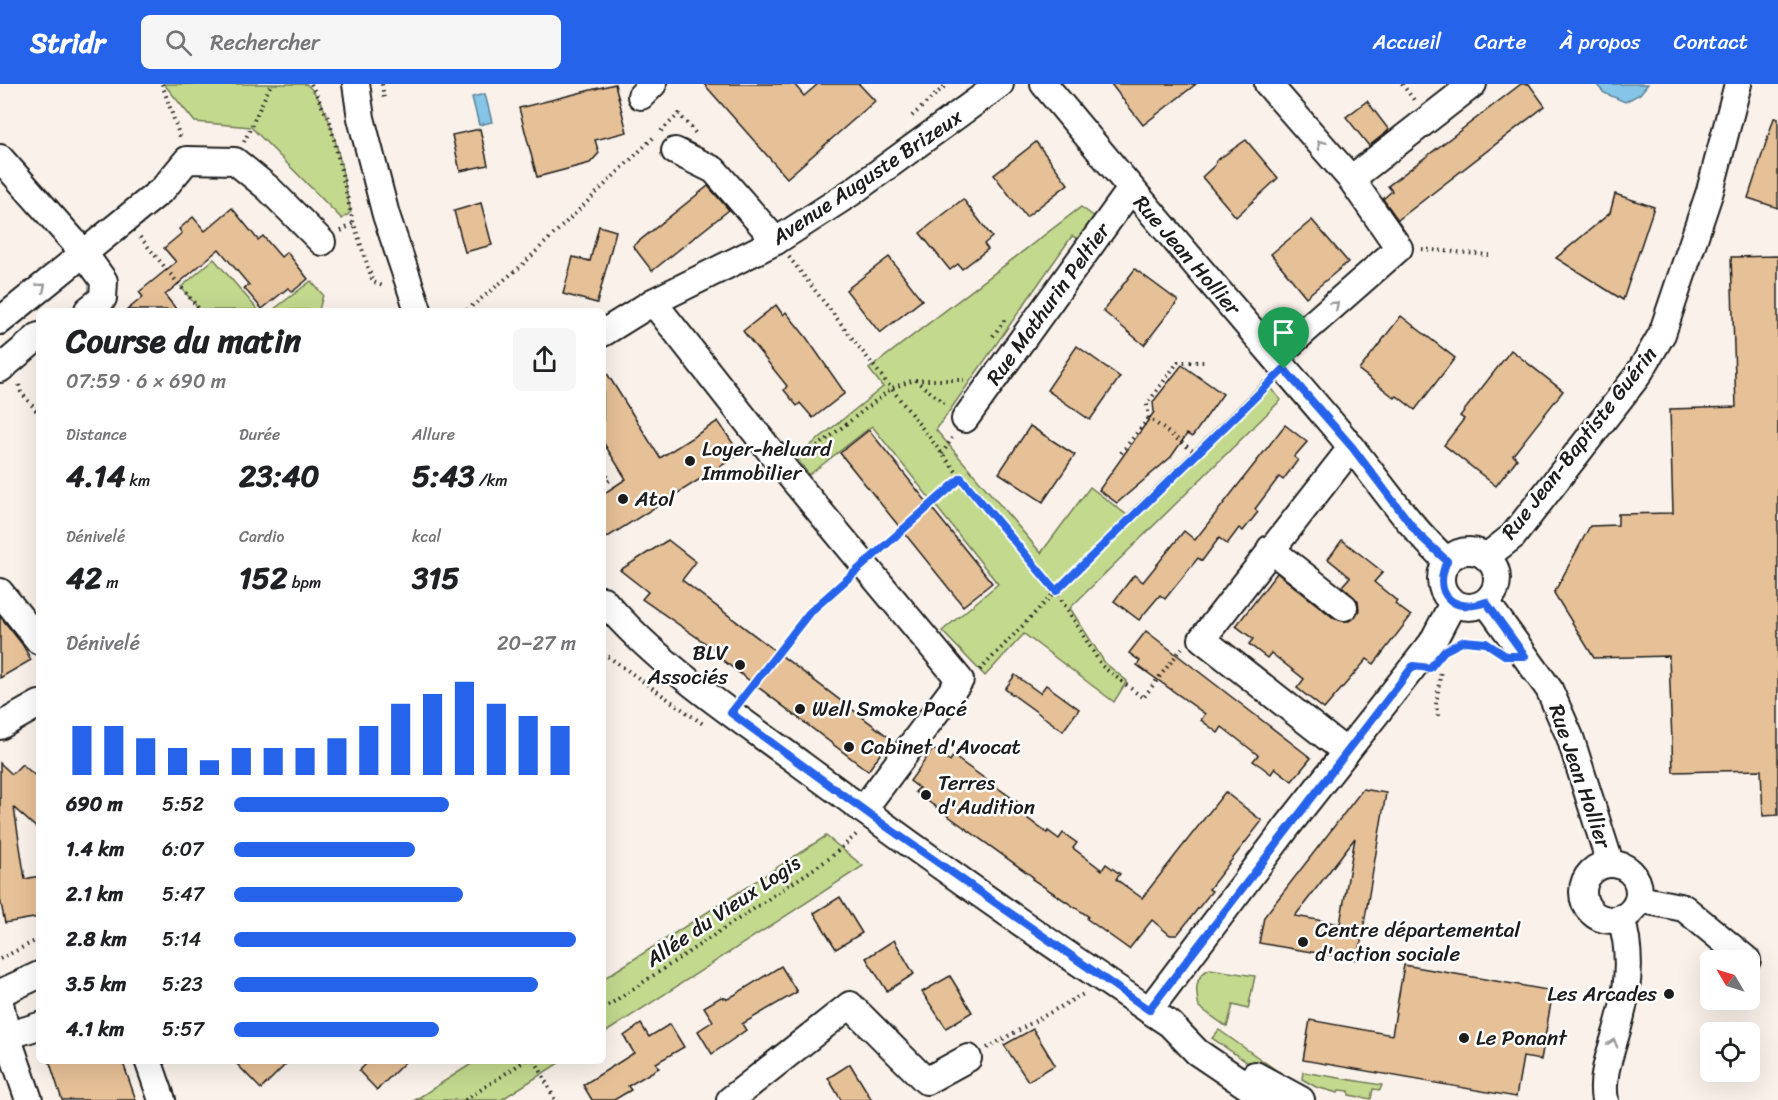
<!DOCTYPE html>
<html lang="fr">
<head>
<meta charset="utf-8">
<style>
	:root { --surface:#fff; --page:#f6f6f6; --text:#202124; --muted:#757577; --accent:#2563eb }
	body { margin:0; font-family:Sriracha,sans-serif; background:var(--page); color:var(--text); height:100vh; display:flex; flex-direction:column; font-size:22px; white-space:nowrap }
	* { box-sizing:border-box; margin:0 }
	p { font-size:20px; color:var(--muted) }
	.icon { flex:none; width:33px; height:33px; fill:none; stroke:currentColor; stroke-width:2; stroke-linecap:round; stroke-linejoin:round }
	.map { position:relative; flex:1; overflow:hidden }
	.drawer { position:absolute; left:36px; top:224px; width:570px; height:756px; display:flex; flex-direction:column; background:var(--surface); border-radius:9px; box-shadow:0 6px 24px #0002 }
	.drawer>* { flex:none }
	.needle { width:39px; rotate:308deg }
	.tools { position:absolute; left:1700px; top:866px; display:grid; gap:12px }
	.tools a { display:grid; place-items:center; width:60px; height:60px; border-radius:9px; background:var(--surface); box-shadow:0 6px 24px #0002; font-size:30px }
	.pin { position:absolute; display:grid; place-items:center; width:51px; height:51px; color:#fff; margin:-62px -26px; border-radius:50% 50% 50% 0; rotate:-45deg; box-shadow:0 0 6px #0007 }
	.pin .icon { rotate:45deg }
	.round { display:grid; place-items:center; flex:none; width:63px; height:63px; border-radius:9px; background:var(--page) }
	.headline { display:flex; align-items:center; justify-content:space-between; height:102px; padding:0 30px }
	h1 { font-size:33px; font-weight:700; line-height:45px }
	.figures { display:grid; grid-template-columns:repeat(3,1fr); gap:9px; height:102px; padding:6px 30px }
	.figures div { display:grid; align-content:center }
	.figures b { font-size:30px; font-weight:700 }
	.figures small { font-size:16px; font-weight:400 }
	.figures p { font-size:16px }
	.chart { height:168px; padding:12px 30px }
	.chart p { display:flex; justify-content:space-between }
	.chart svg { width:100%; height:108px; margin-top:6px; stroke:var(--accent); stroke-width:6 }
	ul { padding:0 30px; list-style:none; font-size:20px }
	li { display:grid; grid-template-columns:96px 72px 1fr; align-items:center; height:45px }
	li i { height:15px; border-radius:8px; background:var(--accent) }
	header { display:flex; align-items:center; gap:36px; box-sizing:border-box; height:84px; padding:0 30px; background:var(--accent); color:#fff }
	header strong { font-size:28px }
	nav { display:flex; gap:33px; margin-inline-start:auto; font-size:21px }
	.search { width:420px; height:54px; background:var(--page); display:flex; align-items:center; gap:15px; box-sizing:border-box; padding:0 21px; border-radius:9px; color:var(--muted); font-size:22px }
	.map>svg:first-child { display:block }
	.green { fill:#c3d98e; stroke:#707a55; stroke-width:1.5 }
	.water { fill:#86c5e7; stroke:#5c8196; stroke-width:1.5 }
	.building { fill:#e6c097; stroke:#1c1c1c; stroke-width:1.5; fill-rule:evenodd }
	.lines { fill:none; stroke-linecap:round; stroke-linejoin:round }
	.minor-casing { stroke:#1c1c1c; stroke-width:30 }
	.path { stroke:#1c1c1c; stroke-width:4; stroke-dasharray:1.5 4.5; stroke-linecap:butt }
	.minor { stroke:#fff; stroke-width:26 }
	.oneway { stroke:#999 }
	.route-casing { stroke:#fff; stroke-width:12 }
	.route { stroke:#2563eb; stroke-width:8 }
	.poi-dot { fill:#1c1c1c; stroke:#fff; stroke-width:2 }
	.labels { text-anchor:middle; stroke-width:5; stroke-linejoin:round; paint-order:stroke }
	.street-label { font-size:21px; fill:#1c1c1c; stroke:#fff }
	.poi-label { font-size:21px; fill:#1c1c1c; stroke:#fff; text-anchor:start }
</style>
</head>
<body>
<header>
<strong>Stridr</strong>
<div class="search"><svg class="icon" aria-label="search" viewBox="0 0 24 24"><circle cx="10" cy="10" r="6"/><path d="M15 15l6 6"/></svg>Rechercher</div>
<nav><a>Accueil</a><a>Carte</a><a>À propos</a><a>Contact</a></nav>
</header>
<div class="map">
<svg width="1778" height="1016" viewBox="0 0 1778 1016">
	<rect width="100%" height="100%" fill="#faf2ea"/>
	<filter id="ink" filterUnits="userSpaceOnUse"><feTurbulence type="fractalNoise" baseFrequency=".0167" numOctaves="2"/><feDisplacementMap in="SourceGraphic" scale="12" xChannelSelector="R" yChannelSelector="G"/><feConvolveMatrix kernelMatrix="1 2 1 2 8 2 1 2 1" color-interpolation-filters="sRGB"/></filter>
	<g filter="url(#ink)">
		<!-- green -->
		<g class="green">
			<path d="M164,0h142c29,23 36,92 45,128l-9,7 -91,-92 -56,-5z"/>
			<polygon points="1081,123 1099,136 1083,157 1072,152 936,346 1041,469 1090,403 1127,431 1264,297 1281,316 1070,524 1105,579 1127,597 1114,618 1024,550 985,592 942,547 998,500 872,342 809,391 796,373 883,303 869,285"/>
			<polygon points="214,175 258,226 194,226 197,223 181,203"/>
			<polygon points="311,197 323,211 319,226 273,226"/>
			<polygon points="826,752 863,782 603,950 603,895"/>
			<path d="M1210,885l45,7 -7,33 -15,-4 -6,22 -28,-20c-3,-14 -6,-31 11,-38z"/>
			<polygon points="1219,946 1316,1014 1280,1001 1212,954"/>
			<polygon points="476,977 476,976 562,977 501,1016 415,1016"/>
			<polygon points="1303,988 1382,1001 1380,1006 1373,1005 1371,1015 1349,1011 1349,1007 1339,1006 1338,1009 1316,1003 1302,995"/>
		</g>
		<!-- water -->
		<g class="water">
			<polygon points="1596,0 1648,0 1640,10 1625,18 1604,9"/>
			<polygon points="485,10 492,38 479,41 472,13"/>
		</g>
		<!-- building -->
		<g class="building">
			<polygon points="615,0 627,48 595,56 599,69 590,79 537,93 519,24"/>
			<polygon points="704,0 794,0 804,12 818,0 859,0 875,17 787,94"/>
			<polygon points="1111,0 1196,0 1143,41"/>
			<polygon points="1521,0 1529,0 1545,22 1398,136 1383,115 1392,107 1388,102"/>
			<polygon points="1367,17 1389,46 1369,62 1346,33"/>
			<polygon points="1774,34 1778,34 1778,124 1748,114"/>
			<polygon points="480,45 488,81 460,87 452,51"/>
			<polygon points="1246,56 1278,94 1236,133 1202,93 1215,81 1216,77"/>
			<polygon points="1036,58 1068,100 1026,133 994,91"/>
			<polygon points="708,102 729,126 652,187 633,162"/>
			<polygon points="1615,110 1654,123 1623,216 1556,174 1610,129"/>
			<polygon points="963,115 992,153 984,160 988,165 962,185 958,180 950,186 920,149"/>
			<polygon points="481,119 492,161 465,168 454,127"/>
			<polygon points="232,124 258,156 263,152 281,173 287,168 308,195 292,208 288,204 262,225 244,204 249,201 219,165 165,211 177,226 127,226 143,213 139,208 176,178 164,164 182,149 179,145 193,133 205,147"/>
			<polygon points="1312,136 1348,178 1306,213 1271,170"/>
			<polygon points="599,142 616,147 597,219 563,210 573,173 590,177"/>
			<polygon points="1778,172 1778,731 1763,732 1761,686 1673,688 1669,572 1594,574 1554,509 1590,442 1618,441 1618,430 1673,429 1670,325 1736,323 1731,173"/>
			<polygon points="889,173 922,216 880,249 846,206"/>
			<polygon points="1135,185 1178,217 1144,261 1103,227"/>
			<polygon points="776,221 783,231 786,228 806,253 845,309 813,334 800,319 797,322 784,306 787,302 743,247"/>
			<polygon points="1401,232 1455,274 1415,326 1397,312 1395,314 1359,286"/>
			<polygon points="1077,262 1120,293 1090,336 1047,306"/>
			<polygon points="1511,266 1563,307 1513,371 1517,375 1496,402 1444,361 1464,335 1460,332"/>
			<polygon points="1182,281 1223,310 1192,353 1187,350 1171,373 1117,419 1099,406 1154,328 1153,318"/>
			<polygon points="603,283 660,374 718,337 740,370 603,456 603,410 626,395 603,358"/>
			<polygon points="1285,341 1307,358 1294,373 1298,376 1283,396 1279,393 1255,425 1258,428 1243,447 1239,444 1227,460 1219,454 1202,477 1198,474 1165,515 1160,511 1139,536 1114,517 1134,491 1143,498 1184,447 1195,456"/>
			<polygon points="1030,342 1075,371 1043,418 999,389"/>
			<polygon points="869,346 992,499 963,522 840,369"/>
			<polygon points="668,456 696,478 682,496 891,655 868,687 716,571 718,568 642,515 648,508 620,486"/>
			<polygon points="1342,456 1383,488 1374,498 1397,517 1395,520 1411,532 1374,580 1367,575 1324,625 1297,604 1304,595 1271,569 1267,574 1249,560 1253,555 1236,542 1277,489 1335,535 1349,537 1355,533 1359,526 1358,517 1342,502 1350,493 1328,475"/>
			<polygon points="0,532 22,560 31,576 0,594"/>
			<polygon points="1146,547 1311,674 1292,697 1275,684 1271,690 1262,683 1253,677 1258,671 1222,643 1218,649 1201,636 1205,630 1137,581 1140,577 1129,569"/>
			<polygon points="1015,591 1040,609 1046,601 1079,625 1063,647 1005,605"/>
			<polygon points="933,665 950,677 953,672 1023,722 1019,728 1047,749 1048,747 1059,755 1063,749 1077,759 1073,764 1102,786 1106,780 1120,790 1116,795 1142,814 1225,708 1262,737 1209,805 1212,807 1177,851 1170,851 1152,836 1129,865 1087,835 1088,832 1032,795 1033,793 915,708 919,704 910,697"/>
			<polygon points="0,679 12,690 22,680 39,695 39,746 14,724 25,795 39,792 39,833 5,839 0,815"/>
			<path d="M1363,705l23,4 -28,167 -99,-17 5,-26zM1355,754l-15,86 -45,-8z"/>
			<polygon points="840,813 862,849 836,865 814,829"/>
			<polygon points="894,856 914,890 887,907 866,874"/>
			<polygon points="1404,881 1553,907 1541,976 1523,973 1516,1013 1303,976 1310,936 1392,951"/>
			<polygon points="781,882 797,908 742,940 746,946 712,970 698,947 713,937 704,923 721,913 728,915"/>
			<polygon points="950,892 972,928 946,944 922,908"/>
			<polygon points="641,940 649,953 670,940 684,963 656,979 659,984 628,1002 631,1006 614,1016 592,1016 583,1001 634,969 624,952"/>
			<polygon points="1033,945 1055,981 1028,997 1004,961"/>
			<polygon points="49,976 122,976 136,1016 62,1016"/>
			<polygon points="233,976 290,976 261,1005"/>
			<polygon points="370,976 407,976 377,1006 359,987"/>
			<polygon points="850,980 872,1016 841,1016 828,994"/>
		</g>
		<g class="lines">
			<!-- minor casing -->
			<g class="minor-casing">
				<g id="minor">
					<polyline points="356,0 361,34 386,131 418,226"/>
					<path d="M1044,0c95,115 192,228 289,341 39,45 70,96 114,136"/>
					<polyline points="1268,0 1351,95 1399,164 1275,273"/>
					<polyline points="641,12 653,0"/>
					<polyline points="675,67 714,86 776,157"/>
					<polyline points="0,74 83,168 104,197 103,214 88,226"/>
					<polyline points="1351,95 1473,0"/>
					<polyline points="653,218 786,387 960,596 863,726"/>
					<polyline points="0,237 163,105 187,76 235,77 268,104 322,158"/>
					<polyline points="603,249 653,218 776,157 852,108 1000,0"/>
					<polyline points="0,285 39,252"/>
					<polyline points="965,335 1131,105"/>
					<polyline points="1270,465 1344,523"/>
					<circle cx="1469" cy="495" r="28"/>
					<polyline points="1486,473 1513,452 1638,291 1662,250 1710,107 1738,0"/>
					<polyline points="0,508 39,557"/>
					<path d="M603,516c56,66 130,114 199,165 120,89 243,176 368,259l27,28 71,48"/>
					<polyline points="1486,518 1549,605 1570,653 1610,779"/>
					<polyline points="0,642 39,620"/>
					<polyline points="1346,668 1202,555 1352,363"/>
					<circle cx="1611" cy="808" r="28"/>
					<polyline points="1639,815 1684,824 1747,876"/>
					<polyline points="0,909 39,891"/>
					<polyline points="0,919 7,952 29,1016"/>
					<polyline points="1149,926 1287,743 1432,559 1453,519"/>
					<polyline points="7,952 39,942"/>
					<polyline points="148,976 162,1016"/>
					<polyline points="1255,991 1301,1016"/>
					<polyline points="730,1016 850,921 926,997 968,974"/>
					<path d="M1605,1016c-5,-25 8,-53 14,-77 10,-35 13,-70 2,-105"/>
				</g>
			</g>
			<!-- path -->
			<g class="path">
				<polyline points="162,0 181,56"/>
				<polyline points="311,0 330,38 352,134 373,198 385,203"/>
				<polyline points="382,0 384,15"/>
				<polyline points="1402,0 1414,16"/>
				<polyline points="912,32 947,0"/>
				<polyline points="661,47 679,30 697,51"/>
				<polyline points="244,58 271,0"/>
				<polyline points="341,147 354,139"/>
				<polyline points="140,153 200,226"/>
				<polyline points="1422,165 1489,171"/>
				<polyline points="789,173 961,394 1056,507 1102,582 1143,614 1182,564"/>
				<polyline points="467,226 520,183 655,52"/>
				<polyline points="993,252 1006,234"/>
				<polyline points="915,296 947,321"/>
				<polyline points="19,301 21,308 39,330"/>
				<polyline points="1121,369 1149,334"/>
				<polyline points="942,370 952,354"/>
				<polyline points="1197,370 1149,334 1147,320 1178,278 1204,278"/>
				<polyline points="803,374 892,304 914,296 964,296"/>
				<polyline points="603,387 610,396 603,401"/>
				<polyline points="879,465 961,394"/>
				<polyline points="1458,560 1464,557 1488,560"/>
				<polyline points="603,569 703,640"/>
				<polyline points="980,586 1056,507 1269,300"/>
				<polyline points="746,611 809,529 846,495"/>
				<polyline points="1438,632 1436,621 1441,585"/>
				<polyline points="0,875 39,855"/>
				<polyline points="603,925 830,774 857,750"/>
				<polyline points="987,964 1085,909"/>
				<polyline points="535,976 555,1016"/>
				<polyline points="465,1016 526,976"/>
			</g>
			<!-- minor -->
			<use href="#minor" class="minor"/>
		</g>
		<!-- one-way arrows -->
		<defs><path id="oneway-chevron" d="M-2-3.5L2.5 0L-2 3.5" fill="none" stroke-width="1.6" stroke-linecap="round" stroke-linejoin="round" transform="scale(1.5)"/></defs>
		<g class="oneway">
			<use href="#oneway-chevron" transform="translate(1321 60) rotate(-131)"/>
			<use href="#oneway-chevron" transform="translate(42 203) rotate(-40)"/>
			<use href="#oneway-chevron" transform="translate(1335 221) rotate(-42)"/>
			<use href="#oneway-chevron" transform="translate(1613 959) rotate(-73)"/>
		</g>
	</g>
	<g class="lines" filter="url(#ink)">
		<!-- route casing -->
		<g class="route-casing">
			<path id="route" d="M1284,285l68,78 66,87 29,27c-15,33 6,53 39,41l39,54h-19l-20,-13 -22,-2 -20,10 -14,17 -17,-2 -264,344 -262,-183 -156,-114 78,-100 152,-135 95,113z"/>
		</g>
		<!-- route -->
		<use href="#route" class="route"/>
	</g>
	<!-- markers -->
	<g class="poi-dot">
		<circle cx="690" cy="377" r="6"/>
		<circle cx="623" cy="415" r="6"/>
		<circle cx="740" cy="581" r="6"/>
		<circle cx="800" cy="625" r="6"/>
		<circle cx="849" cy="663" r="6"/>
		<circle cx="926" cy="711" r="6"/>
		<circle cx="1303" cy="858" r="6"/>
		<circle cx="1669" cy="910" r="6"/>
		<circle cx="1464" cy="954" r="6"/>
	</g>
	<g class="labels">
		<!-- street labels -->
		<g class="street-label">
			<text transform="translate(867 93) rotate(-34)" y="7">Avenue Auguste Brizeux</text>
			<text transform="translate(1187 171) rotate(49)" y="7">Rue Jean Hollier</text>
			<text transform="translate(1048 220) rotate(-54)" y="7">Rue Mathurin Peltier</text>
			<text transform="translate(1579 359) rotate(-52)" y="7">Rue Jean-Baptiste Guérin</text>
			<text transform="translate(1580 692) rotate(71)" y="7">Rue Jean Hollier</text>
			<text transform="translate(723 827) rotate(-34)" y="7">Allée du Vieux Logis</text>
		</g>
		<!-- poi labels -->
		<g class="poi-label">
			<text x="702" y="372">Loyer-heluard<tspan x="702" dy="24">Immobilier</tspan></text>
			<text x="635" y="422">Atol</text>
			<text x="728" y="576" text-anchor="end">BLV<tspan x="728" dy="24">Associés</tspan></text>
			<text x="812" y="632">Well Smoke Pacé</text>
			<text x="861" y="670">Cabinet d'Avocat</text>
			<text x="938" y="706">Terres<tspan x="938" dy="24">d'Audition</tspan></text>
			<text x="1315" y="853">Centre départemental<tspan x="1315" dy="24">d'action sociale</tspan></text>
			<text x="1657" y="917" text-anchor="end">Les Arcades</text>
			<text x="1476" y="961">Le Ponant</text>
		</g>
	</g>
</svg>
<div class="tools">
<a><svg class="needle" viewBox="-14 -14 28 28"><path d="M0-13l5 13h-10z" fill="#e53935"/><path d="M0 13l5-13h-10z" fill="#757577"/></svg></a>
<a><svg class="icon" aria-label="locate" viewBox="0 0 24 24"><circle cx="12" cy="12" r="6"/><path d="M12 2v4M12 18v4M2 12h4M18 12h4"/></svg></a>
</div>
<div class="pin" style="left:1284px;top:285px;background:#1e9e55"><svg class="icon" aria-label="arrive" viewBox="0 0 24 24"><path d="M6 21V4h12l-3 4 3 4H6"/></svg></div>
<section class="drawer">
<div class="headline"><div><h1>Course du matin</h1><p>07:59 · 6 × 690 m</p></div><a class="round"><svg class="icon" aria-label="share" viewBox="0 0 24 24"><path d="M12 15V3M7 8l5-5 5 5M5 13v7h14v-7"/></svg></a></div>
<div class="figures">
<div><p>Distance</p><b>4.14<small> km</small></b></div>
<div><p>Durée</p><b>23:40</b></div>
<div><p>Allure</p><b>5:43<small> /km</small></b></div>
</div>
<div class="figures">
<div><p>Dénivelé</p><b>42<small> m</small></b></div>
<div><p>Cardio</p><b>152<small> bpm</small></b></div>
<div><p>kcal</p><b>315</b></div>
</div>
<div class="chart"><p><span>Dénivelé</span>20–27 m</p>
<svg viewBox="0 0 160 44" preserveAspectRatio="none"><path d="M5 44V24M15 44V24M25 44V29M35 44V33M45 44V38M55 44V33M65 44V33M75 44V33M85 44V29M95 44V24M105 44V15M115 44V11M125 44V6M135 44V15M145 44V20M155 44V24"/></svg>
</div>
<ul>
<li><b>690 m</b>5:52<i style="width:63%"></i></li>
<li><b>1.4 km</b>6:07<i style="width:53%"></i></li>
<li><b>2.1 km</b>5:47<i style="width:67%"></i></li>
<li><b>2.8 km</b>5:14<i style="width:100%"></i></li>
<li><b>3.5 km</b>5:23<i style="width:89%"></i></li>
<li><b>4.1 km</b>5:57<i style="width:60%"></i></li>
</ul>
</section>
</div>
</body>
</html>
